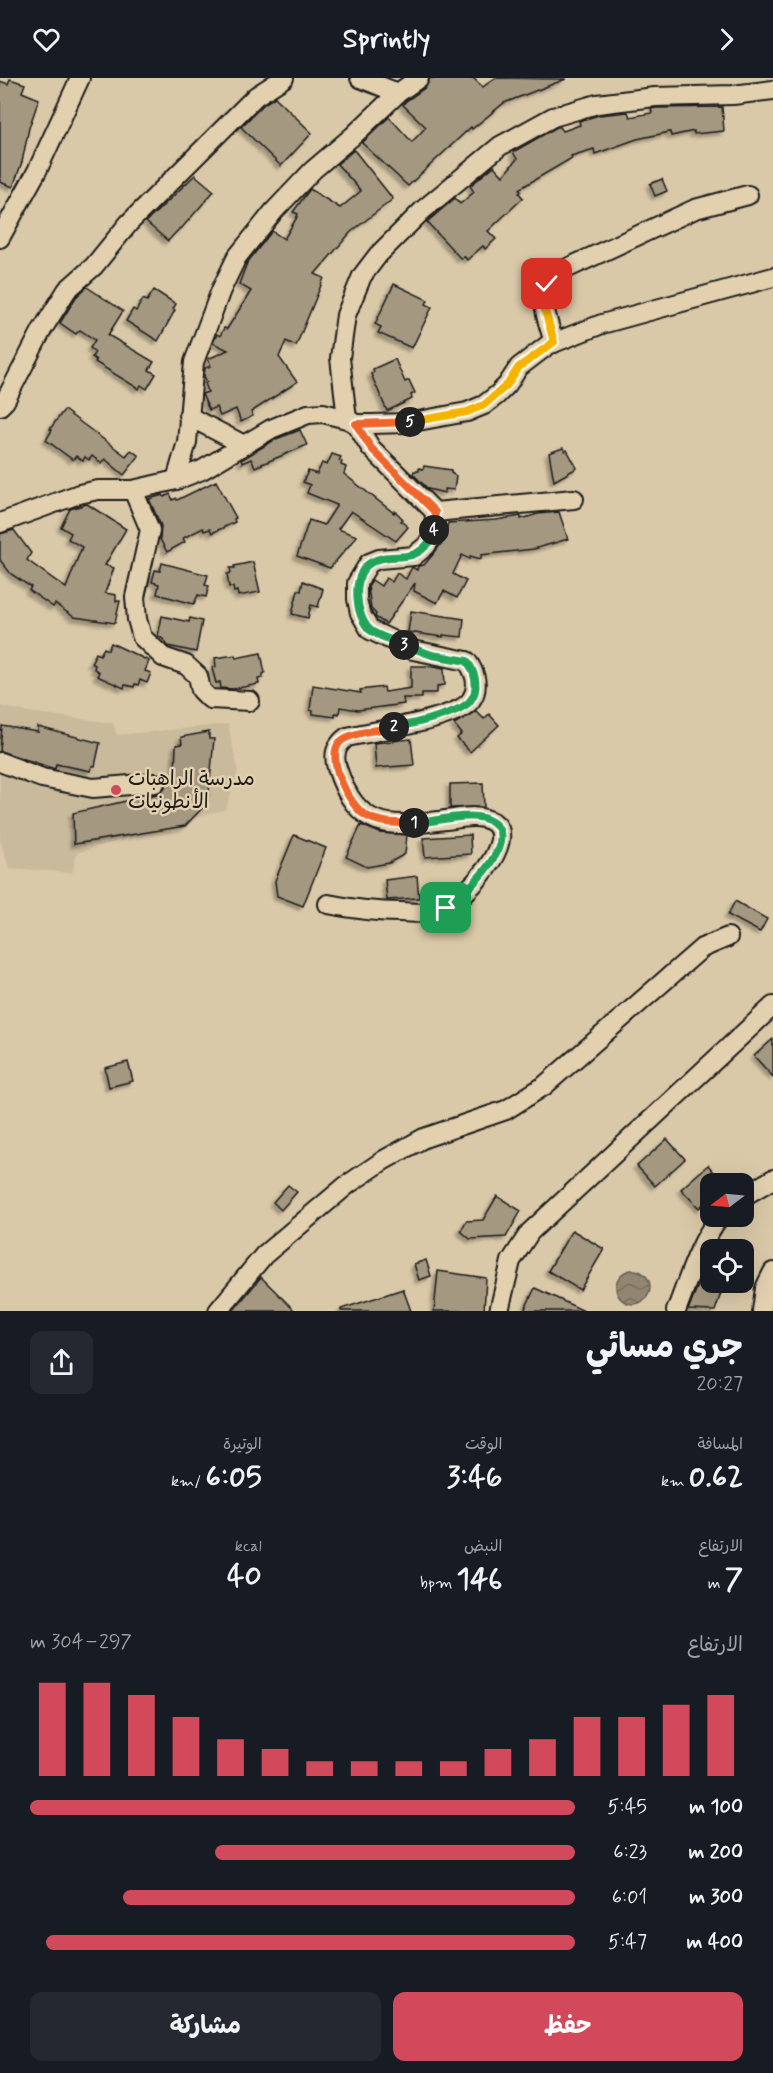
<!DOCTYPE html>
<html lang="ar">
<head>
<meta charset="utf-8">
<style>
	:root { --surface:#171b24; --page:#242831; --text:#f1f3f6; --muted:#9ea1a6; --accent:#d1495b }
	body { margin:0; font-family:Mynerve,"Playpen Sans Arabic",sans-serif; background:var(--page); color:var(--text); direction:rtl; height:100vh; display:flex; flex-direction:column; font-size:22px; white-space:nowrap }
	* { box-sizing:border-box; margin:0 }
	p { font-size:20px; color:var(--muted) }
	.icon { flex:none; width:33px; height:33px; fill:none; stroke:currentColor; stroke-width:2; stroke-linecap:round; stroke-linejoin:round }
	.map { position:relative; height:1233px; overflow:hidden; direction:ltr }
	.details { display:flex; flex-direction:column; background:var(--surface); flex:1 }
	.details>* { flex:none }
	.needle { width:39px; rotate:254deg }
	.buttons { position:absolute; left:700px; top:1095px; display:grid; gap:12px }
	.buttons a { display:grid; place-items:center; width:54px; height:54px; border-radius:12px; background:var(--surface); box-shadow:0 6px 24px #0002; font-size:30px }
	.pin { position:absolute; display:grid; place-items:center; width:51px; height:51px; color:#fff; margin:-26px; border-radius:12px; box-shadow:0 3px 9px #0006 }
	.km { position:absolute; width:30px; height:30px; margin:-15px; border-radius:50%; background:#222; color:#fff; font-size:16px; line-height:30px; text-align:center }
	.round { display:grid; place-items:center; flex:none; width:63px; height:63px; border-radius:12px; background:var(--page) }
	.overview { display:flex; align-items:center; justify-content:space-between; height:102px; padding:0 30px }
	h1 { font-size:33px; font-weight:700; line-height:45px }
	.metrics { display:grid; grid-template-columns:repeat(3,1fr); gap:9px; height:102px; padding:6px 30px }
	.metrics div { display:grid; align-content:center }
	.metrics b { font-size:30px; font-weight:700 }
	.metrics small { font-size:16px; font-weight:400 }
	.metrics p { font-size:16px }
	.chart { height:168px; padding:12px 30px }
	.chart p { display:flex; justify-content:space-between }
	.chart svg { width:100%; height:108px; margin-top:6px; stroke:var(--accent); stroke-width:6 }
	.action { display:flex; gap:12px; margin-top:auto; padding:12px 30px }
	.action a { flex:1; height:69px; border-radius:12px; background:var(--accent); color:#fff; font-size:24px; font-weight:700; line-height:69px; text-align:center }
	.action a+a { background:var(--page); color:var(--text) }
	ul { padding:0 30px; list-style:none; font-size:20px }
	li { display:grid; grid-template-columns:96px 72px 1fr; align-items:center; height:45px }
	li i { height:15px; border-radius:8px; background:var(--accent) }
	header { display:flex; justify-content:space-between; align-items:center; height:78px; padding:0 30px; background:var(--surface); font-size:27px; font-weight:700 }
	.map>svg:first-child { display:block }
	.built { fill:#caba9c }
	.water { fill:url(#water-waves); stroke:#635c50; stroke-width:1.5 }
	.building { fill:#a59881; stroke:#1c1c1c; stroke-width:1.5; filter:url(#shadow) }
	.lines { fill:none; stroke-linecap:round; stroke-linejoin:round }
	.minor-casing { stroke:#1c1c1c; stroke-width:22 }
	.minor { stroke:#e2d0ae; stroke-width:18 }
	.split-1-casing { stroke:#fff; stroke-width:12 }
	.split-2-casing { stroke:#fff; stroke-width:12 }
	.split-3-casing { stroke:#fff; stroke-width:12 }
	.split-4-casing { stroke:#fff; stroke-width:12 }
	.split-5-casing { stroke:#fff; stroke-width:12 }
	.split-6-casing { stroke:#fff; stroke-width:12 }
	.split-7-casing { stroke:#fff; stroke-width:12 }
	.split-1 { stroke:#22a559; stroke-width:8 }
	.split-2 { stroke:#f0652b; stroke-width:8 }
	.split-3 { stroke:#22a559; stroke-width:8 }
	.split-4 { stroke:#22a559; stroke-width:8 }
	.split-5 { stroke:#f0652b; stroke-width:8 }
	.split-6 { stroke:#f5b400; stroke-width:8 }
	.split-7 { stroke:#f5b400; stroke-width:8 }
	.poi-dot { fill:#d1495b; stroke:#e2d0ae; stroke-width:2 }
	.labels { text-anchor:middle; stroke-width:5; stroke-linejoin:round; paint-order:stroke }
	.poi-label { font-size:20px; fill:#1c1c1c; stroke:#e2d0ae; text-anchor:start }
</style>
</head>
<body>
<header><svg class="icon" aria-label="forward" viewBox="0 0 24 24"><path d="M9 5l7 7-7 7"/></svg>Sprintly<svg class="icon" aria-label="heart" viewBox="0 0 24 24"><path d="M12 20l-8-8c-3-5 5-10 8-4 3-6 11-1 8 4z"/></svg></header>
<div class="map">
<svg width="773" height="1233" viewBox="0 0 773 1233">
	<defs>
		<pattern id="water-waves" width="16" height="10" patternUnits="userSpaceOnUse" patternTransform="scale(1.5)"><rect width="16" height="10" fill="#928672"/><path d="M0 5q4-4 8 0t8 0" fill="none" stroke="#766d5d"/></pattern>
		<filter id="shadow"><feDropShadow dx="-3.5" dy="3.5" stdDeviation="1.5" flood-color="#0004"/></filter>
	</defs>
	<rect width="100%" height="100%" fill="#dac9a8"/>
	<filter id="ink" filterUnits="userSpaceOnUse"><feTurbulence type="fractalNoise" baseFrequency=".0167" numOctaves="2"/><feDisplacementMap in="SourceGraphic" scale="12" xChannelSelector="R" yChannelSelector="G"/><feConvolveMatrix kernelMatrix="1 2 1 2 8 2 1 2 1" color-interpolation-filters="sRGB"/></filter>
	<g filter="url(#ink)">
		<!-- built -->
		<polygon class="built" points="0,628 35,635 113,645 117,657 228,646 238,693 226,731 77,775 72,795 9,790 0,761"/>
		<!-- water -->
		<circle class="water" cx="633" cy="1209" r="17"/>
		<!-- building -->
		<g class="building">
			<polygon points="430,0 473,0 483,9 495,0 566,1 504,25 472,51 471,49 408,108 362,65 389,39 412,64 426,49 403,27 405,24 426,9"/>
			<polygon points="10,1 25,6 22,14 39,21 29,50 22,84 13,109 0,104 0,3 8,6"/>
			<polygon points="275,19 312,55 281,88 241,49 263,27"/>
			<polygon points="722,29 724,53 694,56 694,53 671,58 670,54 637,61 595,76 594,71 571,78 572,80 519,111 521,113 519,115 523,120 488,153 496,161 485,171 483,168 467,182 464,178 461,181 427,144 455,120 460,126 474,114 470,108 494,88 503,98 517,81 513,74 557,49 560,49 563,53 580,47 579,43 599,37 628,34 630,39 652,35 651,31 656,30"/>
			<polygon points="354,72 393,121 351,154 315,196 324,200 315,222 296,268 286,263 279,279 297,304 251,334 253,338 241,344 236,331 220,338 216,329 209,332 202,316 208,314 205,305 207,304 204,298 205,290 211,288 208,281 228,272 213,265 217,256 220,258 224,250 227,251 251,213 239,206 247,185 272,153 284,161 296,141 298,136 293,134 310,111 340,130 361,113 337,86"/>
			<polygon points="195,97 214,113 181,151 180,150 168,163 146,144"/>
			<polygon points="662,101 667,113 655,118 650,106"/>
			<polygon points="394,206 428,222 426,226 432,229 412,270 378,255 381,249 375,246"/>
			<polygon points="87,209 123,233 108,257 154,284 149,292 156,296 147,311 141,307 139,311 95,284 96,282 92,279 95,274 90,270 95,262 80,252 76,256 60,245 76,219"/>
			<polygon points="154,212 176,226 173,231 175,232 158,263 126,243 133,231 136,233 143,221 147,223"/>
			<polygon points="395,281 405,304 409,302 415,315 411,317 412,321 387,333 371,296 374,294 373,291"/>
			<polygon points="64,332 126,378 131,372 139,378 124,397 105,381 101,385 92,378 89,382 85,379 83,383 76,378 73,382 46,362 52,352 50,351"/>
			<polygon points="300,352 307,367 255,389 251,381 242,385 241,382 276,361"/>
			<polygon points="563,370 565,373 567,372 577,390 554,403 549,375"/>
			<polygon points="332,376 341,379 339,383 342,384 341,387 346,389 344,396 394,435 395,433 403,441 401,443 408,449 396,463 351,433 338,451 357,458 330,490 297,478 309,442 324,447 337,427 307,415 310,407 303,404 308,393 317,396 322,385 327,387"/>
			<polygon points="424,388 451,392 451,395 456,398 454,412 445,411 445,415 428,411 413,396 414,393 419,393 419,390 423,391"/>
			<polygon points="216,403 236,440 234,441 235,444 212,455 210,451 204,453 203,450 183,460 185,464 167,474 160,461 161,448 149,421 163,417 164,419 170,416 173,422 176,420 177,422"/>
			<polygon points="87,426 126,451 105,487 114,490 105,515 116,517 116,523 120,523 115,545 74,539 55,526 53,529 29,512 31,509 11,496 0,482 0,456 14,452 31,475 27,482 66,510 82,469 68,461 71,455 61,449 70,431"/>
			<polygon points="559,434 568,461 534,471 481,477 481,481 470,478 470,481 462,477 453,496 466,503 457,520 444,513 437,525 414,513 415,505 386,546 375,539 376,536 371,531 368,508 372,502 381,508 386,500 392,504 397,495 406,501 412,489 417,492 418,488 424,487 435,474 444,462 448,445 496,442 521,438 521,441 538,436"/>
			<polygon points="253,484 260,514 238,518 237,513 234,514 233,509 229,509 227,496 231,495 230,490 235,490 234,488"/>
			<polygon points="162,485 208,497 205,507 209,508 206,519 198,517 194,526 157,516 159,506 152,504 155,492 160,493"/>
			<polygon points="303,503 323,511 318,529 311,527 308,540 292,536 298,512 301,513"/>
			<polygon points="411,533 464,541 462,559 443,557 443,559 408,554"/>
			<polygon points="162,538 189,544 190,540 202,543 196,574 168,568 163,561 158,558"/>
			<polygon points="111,565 149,583 145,593 151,595 147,605 140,602 138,607 135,606 134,609 125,607 124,610 97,598 99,594 94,591 95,587 91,585 96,575 100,577 104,570 108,572"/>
			<polygon points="261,575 265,595 263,596 263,600 258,601 259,606 233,611 221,610 220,604 216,605 212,590 216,589 215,580 235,577 236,580"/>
			<polygon points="411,588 433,588 444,590 445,607 437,608 437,615 422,615 422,620 403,620 404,626 358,632 340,629 339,636 335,635 335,639 313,636 313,633 310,632 313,607 361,615 360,612 384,609 385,614 411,610"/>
			<polygon points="476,633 484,641 489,636 499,647 470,674 457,660 462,656 454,646"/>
			<polygon points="2,648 38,654 38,649 100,665 95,688 92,688 91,693 56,686 55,691 0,673"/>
			<polygon points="209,654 209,661 214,661 208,724 185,748 74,766 73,735 161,715 165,709 166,702 175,697 176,667 182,666 181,659"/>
			<polygon points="411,661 414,687 376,690 374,665"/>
			<polygon points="483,705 484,729 450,730 450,706"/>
			<polygon points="361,747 380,755 407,757 405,776 389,785 367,789 346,779"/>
			<polygon points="294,757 326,770 303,828 277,818 275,803"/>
			<polygon points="470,757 471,776 425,779 423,760"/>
			<polygon points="417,798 419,820 387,822 385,802"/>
			<polygon points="735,823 767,841 760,854 728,837"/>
			<polygon points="773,961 773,999 754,978"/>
			<polygon points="128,984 133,1003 109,1009 105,990"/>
			<polygon points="667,1061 685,1081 655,1108 637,1088"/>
			<polygon points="708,1087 724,1106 711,1106 711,1119 699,1130 681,1111"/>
			<polygon points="288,1107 297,1114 281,1132 273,1124"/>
			<polygon points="497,1118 521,1133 506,1159 470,1161 461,1153 466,1143 483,1142"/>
			<polygon points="572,1152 604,1171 580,1212 548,1193"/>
			<polygon points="426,1182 431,1198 419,1202 414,1186"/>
			<polygon points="438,1193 486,1200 484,1233 434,1233"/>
			<polygon points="261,1199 295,1233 233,1233"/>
			<polygon points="699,1205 722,1212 715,1233 688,1232"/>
			<polygon points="535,1210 584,1233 524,1233"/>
			<polygon points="403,1211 411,1233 341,1233 341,1231"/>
		</g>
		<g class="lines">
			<!-- minor casing -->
			<g class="minor-casing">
				<g id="minor">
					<polyline points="360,0 398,15"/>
					<polyline points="0,160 37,93 80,0"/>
					<path d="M554,265c-8,-30 -19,-47 5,-71l136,-63 53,-14"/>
					<polyline points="0,328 5,323 42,252 67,212 94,188 129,145 256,18 284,0"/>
					<polyline points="188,338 244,367"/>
					<polyline points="347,341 340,280 346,237 362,198 378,177 423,132 500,68 553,39 597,26 655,19 733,17 773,12"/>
					<polyline points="176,402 187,364 194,284 221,212 237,179 274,133 313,92 354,57 398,15 419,0"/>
					<polyline points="133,412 150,452 135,519 137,541 142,559 163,579 186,587 198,598 201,612 210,621 250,623"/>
					<polyline points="435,434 574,421"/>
					<polyline points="0,445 79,416 98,412 133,412 176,402 202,392 271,351 308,336 323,335 347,341 356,346 372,346 407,345 467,334 484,327 497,317 507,307 519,289 548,267 602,246 773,199"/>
					<polyline points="0,684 42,700 93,710 155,705"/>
					<path d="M328,826c25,5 48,8 72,8 15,1 32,2 45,-4 19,-9 75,-68 48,-86 -12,-7 -26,-5 -39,-3 -60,7 -95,17 -117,-51 -4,-13 -1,-23 10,-31 25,-6 111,-17 124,-37 9,-13 4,-28 -4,-39l-54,-11 -43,-20 -10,-17 -3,-14v-16l12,-20 10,-4 35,-3 12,-10 8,-12 1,-22 -64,-64 -15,-24"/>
					<polyline points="744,1118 773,1101"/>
					<polyline points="218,1233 264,1177 347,1107 384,1082 424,1060 506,1032 544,1008 702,870 728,859"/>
					<polyline points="499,1233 511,1183 530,1154 773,928"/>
					<path d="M676,1233c13,-33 22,-66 44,-95"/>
					<polyline points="762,1233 765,1210 773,1194"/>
				</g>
			</g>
			<!-- minor -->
			<use href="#minor" class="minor"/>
		</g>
	</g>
	<g class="lines" filter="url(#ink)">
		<!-- split-1 casing -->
		<g class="split-1-casing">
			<path id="split-1" d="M414,745c20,-1 51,-10 69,-5 49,15 -18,76 -37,90"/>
		</g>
		<!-- split-2 casing -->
		<g class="split-2-casing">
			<path id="split-2" d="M394,649c-14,3 -44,5 -54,15 -15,16 9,63 25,73 14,9 32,8 49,8"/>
		</g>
		<!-- split-3 casing -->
		<g class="split-3-casing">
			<path id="split-3" d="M394,649c16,-2 67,-14 76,-26 10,-12 5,-29 -3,-40l-35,-6 -28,-10"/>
		</g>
		<!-- split-4 casing -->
		<g class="split-4-casing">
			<path id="split-4" d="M404,567c-9,-4 -27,-9 -34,-15 -15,-14 -19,-55 0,-67 20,-13 42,3 59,-21 3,-4 5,-6 5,-12"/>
		</g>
		<!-- split-5 casing -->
		<g class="split-5-casing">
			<polyline id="split-5" points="410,344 356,346 371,370 435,434 434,452"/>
		</g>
		<!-- split-6 casing -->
		<g class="split-6-casing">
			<polyline id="split-6" points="410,344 467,334 484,327 507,307 519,289 554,264 549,246"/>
		</g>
		<!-- split-7 casing -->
		<g class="split-7-casing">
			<polyline id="split-7" points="547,206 543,226 549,246"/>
		</g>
		<!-- split-1 -->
		<use href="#split-1" class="split-1"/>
		<!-- split-2 -->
		<use href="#split-2" class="split-2"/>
		<!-- split-3 -->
		<use href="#split-3" class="split-3"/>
		<!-- split-4 -->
		<use href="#split-4" class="split-4"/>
		<!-- split-5 -->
		<use href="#split-5" class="split-5"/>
		<!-- split-6 -->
		<use href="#split-6" class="split-6"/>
		<!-- split-7 -->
		<use href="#split-7" class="split-7"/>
	</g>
	<!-- markers -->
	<circle class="poi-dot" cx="116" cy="712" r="6"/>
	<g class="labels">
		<!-- poi labels -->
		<g class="poi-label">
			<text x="128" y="707">مدرسة الراهبات<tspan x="128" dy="23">الأنطونيات</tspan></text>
		</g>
	</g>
</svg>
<div class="buttons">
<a><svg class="needle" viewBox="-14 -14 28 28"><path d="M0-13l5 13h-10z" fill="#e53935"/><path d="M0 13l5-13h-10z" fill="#9ea1a6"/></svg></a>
<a><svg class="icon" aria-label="locate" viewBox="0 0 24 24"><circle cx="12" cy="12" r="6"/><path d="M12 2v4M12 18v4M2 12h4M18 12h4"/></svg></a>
</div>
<div class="pin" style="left:446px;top:830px;background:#1e9e55"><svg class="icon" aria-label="arrive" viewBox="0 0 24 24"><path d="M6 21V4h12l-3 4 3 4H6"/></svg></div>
<div class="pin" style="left:547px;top:206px;background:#d93025"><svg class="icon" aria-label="check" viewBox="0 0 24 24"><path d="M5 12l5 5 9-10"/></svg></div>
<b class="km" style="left:414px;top:745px">1</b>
<b class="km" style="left:394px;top:649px">2</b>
<b class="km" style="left:404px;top:567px">3</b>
<b class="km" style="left:434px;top:452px">4</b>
<b class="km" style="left:410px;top:344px">5</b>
</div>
<section class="details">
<div class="overview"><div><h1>جري مسائي</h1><p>20:27</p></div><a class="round"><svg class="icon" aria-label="share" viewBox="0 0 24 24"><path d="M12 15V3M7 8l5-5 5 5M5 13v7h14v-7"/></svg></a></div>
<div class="metrics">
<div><p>المسافة</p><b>0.62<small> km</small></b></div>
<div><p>الوقت</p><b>3:46</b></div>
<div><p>الوتيرة</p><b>6:05<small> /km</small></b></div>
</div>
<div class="metrics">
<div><p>الارتفاع</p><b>7<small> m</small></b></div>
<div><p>النبض</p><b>146<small> bpm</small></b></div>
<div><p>kcal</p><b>40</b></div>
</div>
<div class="chart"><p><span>الارتفاع</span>297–304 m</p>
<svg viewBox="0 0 160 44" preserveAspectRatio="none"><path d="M5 44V6M15 44V6M25 44V11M35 44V20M45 44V29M55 44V33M65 44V38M75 44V38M85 44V38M95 44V38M105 44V33M115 44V29M125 44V20M135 44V20M145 44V15M155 44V11"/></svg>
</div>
<ul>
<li><b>100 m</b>5:45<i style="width:100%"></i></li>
<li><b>200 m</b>6:23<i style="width:66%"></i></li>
<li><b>300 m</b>6:01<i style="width:83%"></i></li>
<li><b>400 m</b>5:47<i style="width:97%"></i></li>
</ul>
<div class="action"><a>حفظ</a><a>مشاركة</a></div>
</section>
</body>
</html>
